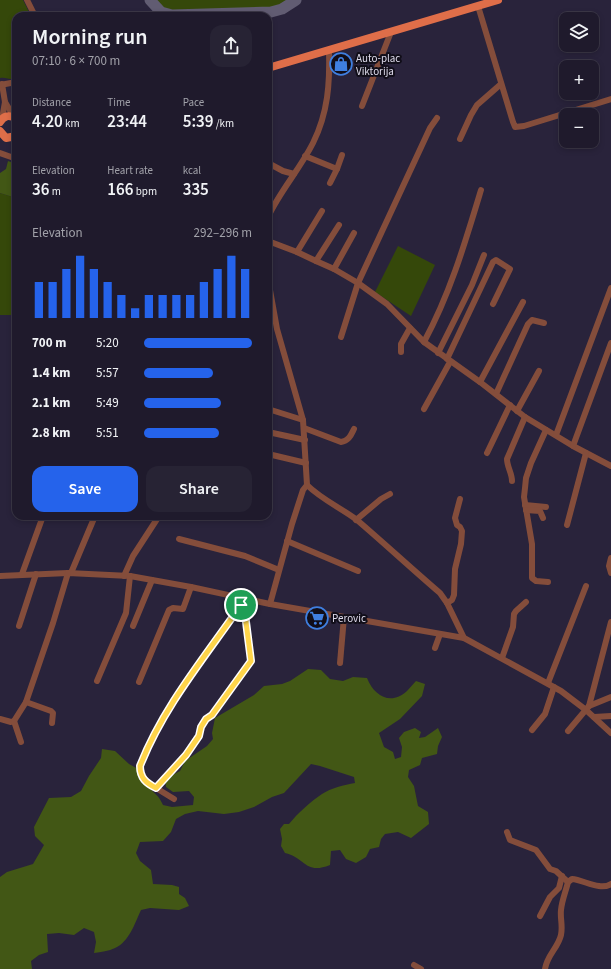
<!DOCTYPE html>
<html lang="en">
<head>
<meta charset="utf-8">
<style>
	:root { --surface:#1f1a2c; --page:#272334; --text:#f1f3f6; --muted:#a1a1a9; --line:#3c3848; --accent:#2563eb }
	body { margin:0; font-family:"Source Sans 3",sans-serif; background:var(--page); color:var(--text); height:100vh; display:flex; flex-direction:column; font-size:15px; white-space:nowrap }
	* { box-sizing:border-box; margin:0 }
	p { font-size:13px; color:var(--muted) }
	.icon { flex:none; width:22px; height:22px; fill:none; stroke:currentColor; stroke-width:2; stroke-linecap:round; stroke-linejoin:round }
	.map { position:relative; flex:1; overflow:hidden }
	.details { position:absolute; left:12px; top:12px; width:260px; height:508px; display:flex; flex-direction:column; background:var(--surface); border-radius:12px; box-shadow:0 2px 6px #0003,0 0 0 1px var(--line) }
	.details>* { flex:none }
	.controls { position:absolute; left:559px; top:12px; display:grid; gap:8px }
	.controls a { display:grid; place-items:center; width:40px; height:40px; border-radius:8px; background:var(--surface); box-shadow:0 2px 6px #0003,0 0 0 1px var(--line); font-size:20px }
	.pin { position:absolute; display:grid; place-items:center; width:34px; height:34px; color:#fff; margin:-17px; border:2px solid #fff; border-radius:50%; box-shadow:0 1px 4px #0007 }
	.round { display:grid; place-items:center; flex:none; width:42px; height:42px; border-radius:12px; background:var(--page) }
	.summary { display:flex; align-items:center; justify-content:space-between; height:68px; padding:0 20px }
	h1 { font-size:22px; font-weight:600; line-height:30px }
	.metrics { display:grid; grid-template-columns:repeat(3,1fr); gap:6px; height:68px; padding:4px 20px }
	.metrics div { display:grid; align-content:center }
	.metrics b { font-size:17px; font-weight:600 }
	.metrics small { font-size:11px; font-weight:400 }
	.metrics p { font-size:11px }
	.chart { height:112px; padding:8px 20px }
	.chart p { display:flex; justify-content:space-between }
	.chart svg { width:100%; height:72px; margin-top:4px; stroke:var(--accent); stroke-width:6 }
	.primary-button { display:flex; gap:8px; margin-top:auto; padding:8px 20px }
	.primary-button a { flex:1; height:46px; border-radius:12px; background:var(--accent); color:#fff; font-size:16px; font-weight:600; line-height:46px; text-align:center }
	.primary-button a+a { background:var(--page); color:var(--text) }
	ul { padding:0 20px; list-style:none; font-size:13px }
	li { display:grid; grid-template-columns:64px 48px 1fr; align-items:center; height:30px }
	li i { height:10px; border-radius:5px; background:var(--accent) }
	.map>svg:first-child { display:block }
	.green { fill:#35480a }
	.forest { fill:#425715 }
	.lines { fill:none; stroke-linecap:round; stroke-linejoin:round }
	.taxiway { stroke:#615c72; stroke-width:11 }
	.minor { stroke:#844d3b; stroke-width:6 }
	.major { stroke:#df6e49; stroke-width:8 }
	.route-casing { stroke:#fff; stroke-width:8 }
	.route { stroke:#ffd54a; stroke-width:5 }
	.labels { text-anchor:middle; stroke-width:4; stroke-linejoin:round; paint-order:stroke }
	.poi-label { font-size:11px; fill:#dedbeb; stroke:#110e19; text-anchor:start }
</style>
</head>
<body>
<div class="map">
<svg width="611" height="969" viewBox="0 0 611 969">
	<rect width="100%" height="100%" fill="#29233b"/>
	<!-- green -->
	<g class="green">
		<path d="M0,0h23l8,16h-15v63c-7,1 -10,-2 -16,-1z"/>
		<polygon points="156,0 289,0 278,6 264,9 173,11 164,8"/>
		<polygon points="0,193 16,198 16,315 0,315"/>
		<polygon points="398,246 435,265 411,316 375,292"/>
	</g>
	<!-- forest -->
	<g class="forest">
		<polygon points="8,161 16,164 16,198 0,193 0,173 6,169"/>
		<path d="M308,669l13,1 9,9 13,2 10,-4 14,1c7,18 24,28 40,13 3,-3 6,-7 9,-10l9,3 -3,12 -22,23 -21,14 5,14 9,5 2,7 6,-2 1,-10 -3,-9 5,-6 11,-4 6,4 -2,6 6,-1 13,-9 4,9 -4,9 -1,8 -15,4 -2,7 -11,5 -1,7 6,9 4,20 10,6 1,12 -18,14 -13,-6 -13,2 -4,5 -2,8 -9,2 -4,8 -10,6 -10,-4 -6,-9 -9,1 -1,14c-25,10 -24,-7 -45,-12l-4,-7 1,-7 -2,-10 4,-5h5c8,-10 22,-23 33,-30 9,-6 22,-9 33,-11l-1,-6 -34,-11 -9,-2 -27,29 -12,4 -18,10 -15,5 -15,2 -26,-3 -13,3 -9,5 -5,13 -8,9 -23,1 -4,11 4,8 11,9 2,14 19,1 7,2v7l6,4 4,8 -10,4 -29,-2 -9,2c-6,13 -12,32 -26,38 -6,3 -14,4 -21,5l2,-11 -2,-10 -10,-4 -10,7 -15,-2 -12,1 1,18 -9,3 -8,6 1,8h-32v-92l7,-5 26,-8 11,-19 -9,-9 -1,-9 15,-29 22,-1 10,-6 8,-15 12,-18 1,-9 13,2 14,13 11,6c2,6 4,12 9,17 7,9 9,7 14,18l9,2 21,-2 1,-8 -5,-6 -16,1 -7,-5 -1,-8 15,-8 5,-10 22,-15 6,-7 -1,-6 3,-15 39,-23 10,-9 18,-2 8,-3z"/>
	</g>
	<g class="lines">
		<!-- taxiway -->
		<polyline class="taxiway" points="150,0 161,12 172,15 271,12 282,9 296,0"/>
		<!-- minor -->
		<g class="minor">
			<polyline points="27,0 35,16"/>
			<polyline points="478,6 513,122 515,127 524,126 611,99"/>
			<polyline points="2,84 5,102 2,119"/>
			<polyline points="0,85 16,82"/>
			<polyline points="5,102 14,117"/>
			<polyline points="362,106 391,32"/>
			<polyline points="16,139 14,158 16,158"/>
			<polyline points="460,139 471,115 477,105 501,84"/>
			<polyline points="0,153 14,158"/>
			<polyline points="305,156 337,169 330,183"/>
			<polyline points="268,163 283,171 294,174"/>
			<polyline points="337,169 342,155"/>
			<path d="M268,217c12,-26 32,-48 45,-74 15,-30 17,-60 16,-93"/>
			<polyline points="268,241 297,252 316,261 334,269 358,283 387,304 424,342 480,382 525,417 573,446 611,466"/>
			<polyline points="297,252 322,211"/>
			<polyline points="316,261 339,225"/>
			<polyline points="334,269 354,233"/>
			<path d="M268,279l9,50 26,91 4,65c14,14 34,23 50,35 28,24 55,49 83,73l7,10 17,35 97,53 25,19 25,23"/>
			<polyline points="341,337 358,283 430,128 437,118"/>
			<path d="M424,342c26,-48 41,-99 57,-152"/>
			<polyline points="401,352 401,344 410,328"/>
			<polyline points="438,353 472,285 484,255"/>
			<polyline points="447,359 493,262 496,260 510,269 493,304"/>
			<polyline points="480,382 523,302"/>
			<polyline points="496,394 528,324 532,320 544,323"/>
			<polyline points="268,409 303,420"/>
			<polyline points="424,409 450,362"/>
			<polyline points="517,411 539,371"/>
			<path d="M304,428l37,14c8,-1 10,-7 13,-13"/>
			<polyline points="546,430 531,463 526,478 525,488 524,497 532,544 532,578 536,581 548,582"/>
			<polyline points="268,432 305,440"/>
			<polyline points="556,435 611,288"/>
			<polyline points="573,446 611,343"/>
			<polyline points="487,453 510,405"/>
			<polyline points="268,454 306,463"/>
			<path d="M512,481c0,-8 -5,-14 -5,-22l18,-42"/>
			<polyline points="525,505 546,507"/>
			<polyline points="526,510 540,511 543,518"/>
			<polyline points="356,520 381,499 390,494"/>
			<polyline points="567,525 586,453"/>
			<polyline points="179,539 245,556 279,570"/>
			<polyline points="287,541 358,571"/>
			<polyline points="611,558 609,566 611,573"/>
			<polyline points="71,573 95,516"/>
			<polyline points="22,574 43,516"/>
			<polyline points="0,576 68,573 130,576 191,587 270,604 464,638"/>
			<polyline points="124,576 133,556 159,516"/>
			<polyline points="447,603 452,600 454,595 455,569 461,544 462,531 460,527 457,525 455,518 460,499"/>
			<polyline points="270,604 292,524 303,490 307,485"/>
			<polyline points="19,626 36,574"/>
			<polyline points="133,626 152,580"/>
			<polyline points="435,648 440,634"/>
			<polyline points="502,658 513,627 514,614 516,611 526,602"/>
			<polyline points="340,663 344,617"/>
			<polyline points="97,681 126,613 130,576"/>
			<polyline points="139,682 169,610 173,608 183,609 191,587"/>
			<polyline points="548,683 586,586"/>
			<polyline points="26,702 51,711 53,713 52,723"/>
			<polyline points="589,706 611,622"/>
			<polyline points="594,717 611,716"/>
			<polyline points="0,719 11,722 14,721 26,702 53,623 68,573"/>
			<polyline points="14,721 21,742"/>
			<polyline points="532,730 545,714 554,687"/>
			<polyline points="568,731 589,706 611,697"/>
			<path d="M156,788l-13,-9 -2,-4 -1,-9c24,-59 66,-111 102,-163"/>
			<polyline points="174,799 156,788 186,755 199,736 201,727 206,719 212,715 251,661 245,614 241,605"/>
			<polyline points="507,832 510,840 536,850 550,869 556,871 568,882"/>
			<polyline points="540,916 550,897 559,888 562,876"/>
			<polyline points="414,965 421,969"/>
			<path d="M545,969c2,-14 13,-21 16,-34 2,-10 -1,-16 0,-25 1,-10 5,-19 7,-28l4,-3c12,1 28,12 39,5"/>
		</g>
		<!-- major -->
		<g class="major">
			<polyline points="268,68 498,0"/>
			<path d="M0,122c4,-7 9,-7 16,-4"/>
			<polyline points="0,131 6,138 16,136"/>
		</g>
	</g>
	<g class="lines">
		<!-- route casing -->
		<g class="route-casing">
			<path id="route" d="M241,605l4,9 6,47 -39,54 -6,4 -5,8 -2,9 -13,19 -30,33c-10,-5 -16,-10 -16,-22 23,-59 65,-109 101,-161z"/>
		</g>
		<!-- route -->
		<use href="#route" class="route"/>
	</g>
	<!-- icons -->
	<defs>
		<g id="shop-ring" transform="scale(1.15)"><circle r="9.5" fill="#110e19" stroke="#3f7fe0" stroke-width="1.5"/><path d="M-5-2.5h2.3a2.7 3.5 0 0 1 5.4 0H5L5.5 6h-11ZM-1.5-2.5h3a1.5 2.3 0 0 0-3 0Z" fill="#3f7fe0"/></g>
		<g id="supermarket-ring" transform="scale(1.15)"><circle r="9.5" fill="#110e19" stroke="#3f7fe0" stroke-width="1.5"/><path d="M-6-5.5h2.5l.6 2H6L4.5 2H-2.5L-4.4-4H-6ZM-1.5 3.2a1.3 1.3 0 1 0 .1 0ZM3 3.2a1.3 1.3 0 1 0 .1 0Z" fill="#3f7fe0"/></g>
	</defs>
	<g fill-rule="evenodd">
		<use href="#shop-ring" x="341" y="64"/>
		<use href="#supermarket-ring" x="317" y="618"/>
	</g>
	<g class="labels">
		<!-- poi labels -->
		<g class="poi-label">
			<text x="356" y="62">Auto-plac<tspan x="356" dy="13">Viktorija</tspan></text>
			<text x="332" y="622">Perovic</text>
		</g>
	</g>
</svg>
<div class="controls">
<a><svg class="icon" aria-label="layers" viewBox="0 0 24 24"><path d="M12 4l9 5-9 5-9-5zM3 14l9 5 9-5"/></svg></a>
<a>+</a>
<a>−</a>
</div>
<div class="pin" style="left:241px;top:605px;background:#1e9e55"><svg class="icon" aria-label="arrive" viewBox="0 0 24 24"><path d="M6 21V4h12l-3 4 3 4H6"/></svg></div>
<section class="details">
<div class="summary"><div><h1>Morning run</h1><p>07:10 · 6 × 700 m</p></div><a class="round"><svg class="icon" aria-label="share" viewBox="0 0 24 24"><path d="M12 15V3M7 8l5-5 5 5M5 13v7h14v-7"/></svg></a></div>
<div class="metrics">
<div><p>Distance</p><b>4.20<small> km</small></b></div>
<div><p>Time</p><b>23:44</b></div>
<div><p>Pace</p><b>5:39<small> /km</small></b></div>
</div>
<div class="metrics">
<div><p>Elevation</p><b>36<small> m</small></b></div>
<div><p>Heart rate</p><b>166<small> bpm</small></b></div>
<div><p>kcal</p><b>335</b></div>
</div>
<div class="chart"><p><span>Elevation</span>292–296 m</p>
<svg viewBox="0 0 160 44" preserveAspectRatio="none"><path d="M5 44V22M15 44V22M25 44V14M35 44V6M45 44V14M55 44V22M65 44V30M75 44V38M85 44V30M95 44V30M105 44V30M115 44V30M125 44V22M135 44V14M145 44V6M155 44V14"/></svg>
</div>
<ul>
<li><b>700 m</b>5:20<i style="width:100%"></i></li>
<li><b>1.4 km</b>5:57<i style="width:64%"></i></li>
<li><b>2.1 km</b>5:49<i style="width:71%"></i></li>
<li><b>2.8 km</b>5:51<i style="width:69%"></i></li>
</ul>
<div class="primary-button"><a>Save</a><a>Share</a></div>
</section>
</div>
</body>
</html>
